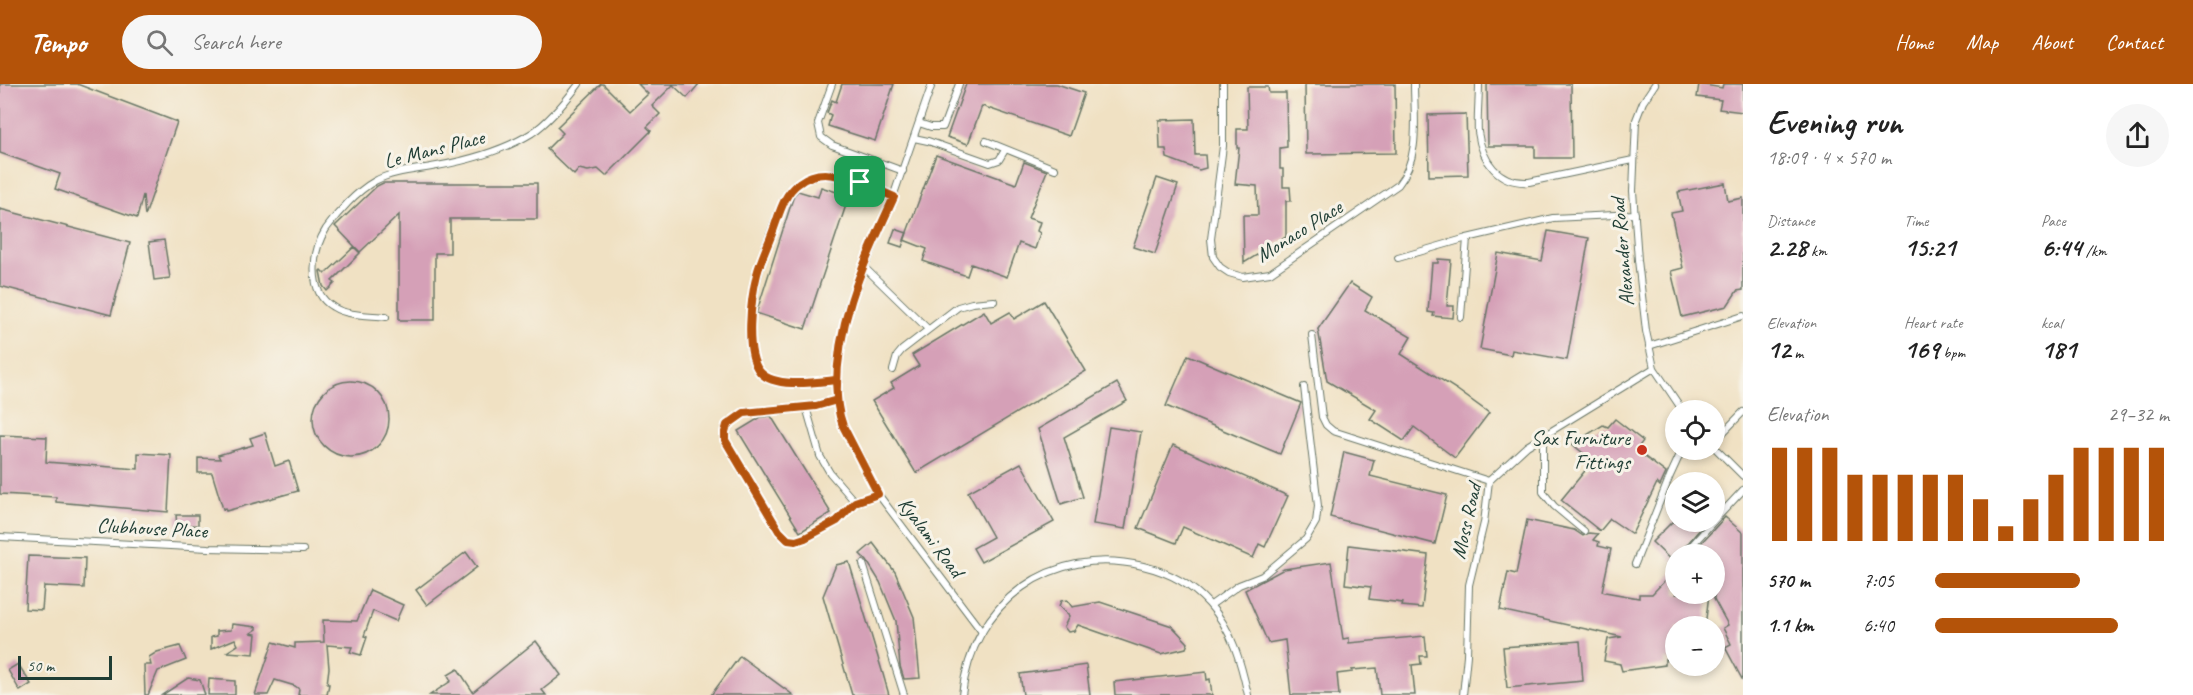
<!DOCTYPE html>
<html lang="en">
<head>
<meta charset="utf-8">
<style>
	:root { --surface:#fff; --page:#f6f6f6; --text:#222; --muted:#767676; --accent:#b45309 }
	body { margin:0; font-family:Caveat,sans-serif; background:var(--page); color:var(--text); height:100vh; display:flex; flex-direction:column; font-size:22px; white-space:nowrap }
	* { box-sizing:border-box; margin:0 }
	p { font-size:20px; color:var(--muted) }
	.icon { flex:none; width:33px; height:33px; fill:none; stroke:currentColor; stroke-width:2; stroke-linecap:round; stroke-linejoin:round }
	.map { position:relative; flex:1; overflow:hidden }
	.drawer { display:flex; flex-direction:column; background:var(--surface); width:450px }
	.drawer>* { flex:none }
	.buttons { position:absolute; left:1665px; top:316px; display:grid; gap:12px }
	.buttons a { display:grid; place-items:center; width:60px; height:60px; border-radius:50%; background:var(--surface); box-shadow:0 3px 9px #0003; font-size:30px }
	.scale { position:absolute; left:18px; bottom:15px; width:94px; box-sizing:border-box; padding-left:6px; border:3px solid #1f3d34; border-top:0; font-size:16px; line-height:21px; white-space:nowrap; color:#1f3d34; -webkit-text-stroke:4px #f7f3e8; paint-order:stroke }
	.pin { position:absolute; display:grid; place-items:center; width:51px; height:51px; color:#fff; margin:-26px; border-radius:12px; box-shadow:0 3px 9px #0006 }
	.round { display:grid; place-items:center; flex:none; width:63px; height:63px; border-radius:32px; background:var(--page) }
	.head { display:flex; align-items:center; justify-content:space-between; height:102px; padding:0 24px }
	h1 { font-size:33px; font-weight:700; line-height:45px }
	.metrics { display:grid; grid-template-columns:repeat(3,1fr); gap:9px; height:102px; padding:6px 24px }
	.metrics div { display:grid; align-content:center }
	.metrics b { font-size:26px; font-weight:700 }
	.metrics small { font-size:16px; font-weight:400 }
	.metrics p { font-size:16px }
	.chart { height:168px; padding:12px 24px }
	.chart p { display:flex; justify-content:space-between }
	.chart svg { width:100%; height:108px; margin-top:6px; stroke:var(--accent); stroke-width:6 }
	ul { padding:0 24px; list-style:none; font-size:20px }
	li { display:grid; grid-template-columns:96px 72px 1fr; align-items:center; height:45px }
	li i { height:15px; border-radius:8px; background:var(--accent) }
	header { display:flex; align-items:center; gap:36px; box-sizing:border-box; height:84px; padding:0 30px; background:var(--accent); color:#fff }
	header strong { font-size:28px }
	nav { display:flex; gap:33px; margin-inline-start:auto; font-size:21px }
	.search { width:420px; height:54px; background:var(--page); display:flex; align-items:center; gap:15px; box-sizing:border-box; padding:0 21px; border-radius:33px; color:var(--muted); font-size:22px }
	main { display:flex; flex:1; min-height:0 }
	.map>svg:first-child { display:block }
	.building { fill:#d5a0b7 }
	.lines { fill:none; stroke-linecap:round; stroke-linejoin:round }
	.service-casing { stroke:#687666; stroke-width:8 }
	.service { stroke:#fff; stroke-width:6 }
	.route-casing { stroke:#fff; stroke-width:12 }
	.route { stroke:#b45309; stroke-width:8 }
	.poi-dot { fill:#c8321e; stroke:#f7f3e8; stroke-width:2 }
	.labels { text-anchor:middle; stroke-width:6; stroke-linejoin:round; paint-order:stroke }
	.street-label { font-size:21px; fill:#1f3d34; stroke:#f7f3e8 }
	.poi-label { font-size:21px; fill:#1f3d34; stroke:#f7f3e8; text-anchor:end }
</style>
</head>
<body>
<header>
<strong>Tempo</strong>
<div class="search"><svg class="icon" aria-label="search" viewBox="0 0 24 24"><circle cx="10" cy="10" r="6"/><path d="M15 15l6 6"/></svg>Search here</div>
<nav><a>Home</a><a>Map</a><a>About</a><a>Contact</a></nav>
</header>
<main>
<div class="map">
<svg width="1743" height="611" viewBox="0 0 1743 611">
	<rect width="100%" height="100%" fill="#f7f3e8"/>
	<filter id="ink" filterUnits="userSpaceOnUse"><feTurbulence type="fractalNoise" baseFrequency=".0167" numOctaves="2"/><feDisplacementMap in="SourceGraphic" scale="12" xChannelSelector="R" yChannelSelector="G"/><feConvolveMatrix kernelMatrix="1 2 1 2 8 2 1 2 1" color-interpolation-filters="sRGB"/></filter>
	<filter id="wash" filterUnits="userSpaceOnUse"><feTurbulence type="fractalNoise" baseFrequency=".008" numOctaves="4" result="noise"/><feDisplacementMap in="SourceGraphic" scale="24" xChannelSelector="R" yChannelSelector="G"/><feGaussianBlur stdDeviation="1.35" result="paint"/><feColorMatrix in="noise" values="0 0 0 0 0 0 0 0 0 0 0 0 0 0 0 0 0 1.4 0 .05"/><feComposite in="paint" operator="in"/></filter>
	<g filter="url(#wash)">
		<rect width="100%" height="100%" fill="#f0e1c3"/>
		<g id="blocks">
			<!-- building -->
			<g class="building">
				<polygon points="0,0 77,0 177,38 145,132 143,111 137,134 55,105 60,90 0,69"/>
				<polygon points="601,0 603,0 630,27 648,10 638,0 699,0 687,14 673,1 652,22 660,30 647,43 651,47 606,92 598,85 588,87 579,85 574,91 547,65 563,49 557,43"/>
				<polygon points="842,0 894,0 875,57 828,42 831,31 827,29 832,16 836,18"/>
				<polygon points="966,0 1057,0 1084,9 1069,52 982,22 968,60 947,53"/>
				<polygon points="1305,0 1395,0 1396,69 1306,70"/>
				<polygon points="1487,0 1571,0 1572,74 1535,74 1535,62 1488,62"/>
				<polygon points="1699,0 1722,4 1723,0 1743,0 1743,28 1719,25 1721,16 1697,13"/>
				<polygon points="1247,3 1268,3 1269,9 1286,9 1287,63 1280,64 1280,85 1283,85 1283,103 1290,103 1291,117 1286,117 1286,153 1244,179 1243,131 1258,131 1257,102 1235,100 1239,64 1237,64 1237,45 1248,45"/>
				<polygon points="1466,30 1468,91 1429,92 1428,31"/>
				<polygon points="1194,35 1195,71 1205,71 1206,84 1199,86 1167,74 1166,65 1160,65 1159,36"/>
				<polygon points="936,71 1016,100 1024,78 1047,87 1028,134 1040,138 1037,147 1040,149 1035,165 1019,159 1007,193 971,180 967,192 923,177 927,165 904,156"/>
				<polygon points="1157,94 1178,101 1155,170 1133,163"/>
				<polygon points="383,99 537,99 537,135 450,135 450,169 435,169 435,236 399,236 399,131 360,168 335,142 377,102"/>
				<polygon points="1725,99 1728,117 1743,114 1743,206 1737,207 1727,222 1682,233 1671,187 1683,184 1671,129 1682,127 1678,108"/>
				<polygon points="821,103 849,112 805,245 756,229 757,227 794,111 798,107 818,113"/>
				<polygon points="0,125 130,159 111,231 0,202"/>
				<polygon points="895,145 907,149 902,163 890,159"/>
				<polygon points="1548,147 1589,154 1567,276 1512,266 1511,271 1480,265 1498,169 1542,177"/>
				<polygon points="164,156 170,194 154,196 149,158"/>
				<polygon points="354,163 360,169 332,197 335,199 327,207 323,202 320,187 321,186 325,190"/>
				<polygon points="1438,175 1451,176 1447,222 1454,222 1453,234 1433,232 1434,229 1428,228 1432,179 1438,179"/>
				<polygon points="1350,199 1372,213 1365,226 1411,253 1401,270 1456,305 1489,329 1455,374 1414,343 1404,357 1370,335 1376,326 1327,297 1318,245"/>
				<polygon points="1044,217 1086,287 916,389 872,317 894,304 891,299 919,282 912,271 984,227 991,239 1010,228 1014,235"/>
				<polygon points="1188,271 1301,319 1280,370 1166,322"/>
				<circle cx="351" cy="335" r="38"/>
				<polygon points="1117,299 1127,317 1064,353 1083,413 1061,420 1038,345"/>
				<polygon points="771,332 831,429 800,448 738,347 761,333"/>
				<polygon points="1615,335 1643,357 1636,366 1666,389 1660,402 1657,399 1632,450 1610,435 1600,447 1561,416 1593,377 1572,360 1603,341 1608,343"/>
				<polygon points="1109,343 1141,348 1125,445 1093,440"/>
				<polygon points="265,349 275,382 289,377 298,407 226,427 225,424 223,425 212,389 198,389 198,374 220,375 218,371 253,361 250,354"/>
				<polygon points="0,351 47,353 46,378 138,385 138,369 171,371 168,428 56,418 56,413 0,410"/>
				<polygon points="1173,361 1288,412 1265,463 1259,460 1253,474 1183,443 1176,459 1138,444"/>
				<polygon points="1344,368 1374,376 1370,392 1447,411 1435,460 1330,433"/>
				<polygon points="1021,379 1054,438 981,478 973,464 993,453 968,408"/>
				<polygon points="176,431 198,431 198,441 177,442"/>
				<polygon points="1725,433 1743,449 1743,597 1725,563 1731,560 1723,544 1728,541 1714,515 1714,471 1690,471"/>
				<polygon points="1527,436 1574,446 1583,452 1589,449 1598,450 1593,456 1599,458 1598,462 1611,465 1602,507 1605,508 1639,514 1639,510 1652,510 1676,485 1676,510 1709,510 1705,543 1676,543 1676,577 1665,575 1665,581 1622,587 1620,580 1604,577 1608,555 1622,553 1500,526 1508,488 1516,490"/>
				<polygon points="1672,438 1706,438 1678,471 1676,471 1676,481 1652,458"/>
				<polygon points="873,459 895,488 914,533 920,594 904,595 900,582 896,537 880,498 867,477 860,470"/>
				<polygon points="1349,461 1428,471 1422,524 1402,522 1403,519 1369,515 1371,503 1345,500"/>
				<polygon points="466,468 477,483 427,521 416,506"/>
				<polygon points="28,472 85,474 84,504 44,502 42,526 25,525"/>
				<polygon points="849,478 883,590 889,611 852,611 823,512 836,481"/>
				<polygon points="1331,478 1343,555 1349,554 1349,559 1425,552 1427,572 1420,572 1421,580 1412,581 1415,611 1380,611 1377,584 1352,586 1353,588 1337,590 1339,611 1291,611 1285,556 1268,559 1245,506 1284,485"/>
				<polygon points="370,506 403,521 396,537 373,527 364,552 367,553 361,571 350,568 352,563 327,561 329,584 327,600 329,600 327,611 298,611 299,605 295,602 275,596 268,611 255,611 273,558 295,564 295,559 324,558 323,536 357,537"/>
				<polygon points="1067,516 1072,523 1100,518 1172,542 1188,559 1186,564 1161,570 1078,541 1074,547 1068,548 1064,543 1069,532 1059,522 1061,517"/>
				<polygon points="232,540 257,543 257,545 251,549 256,550 254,570 227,568 238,561 235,555 211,565 211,553 217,552 217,547 231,546"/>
				<polygon points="536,557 561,591 542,606 546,611 430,611 451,597 448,591 458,585 473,608"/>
				<polygon points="1580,557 1583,597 1507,604 1503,563"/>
				<polygon points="180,562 186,576 158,587 148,611 145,611 144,581 151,581 149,573 157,568"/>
				<polygon points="740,572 793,611 711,611"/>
				<polygon points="18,580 31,600 20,607 8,586"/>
				<polygon points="1086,581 1090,611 1023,611 1020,590"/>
				<polygon points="1206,588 1207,596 1210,595 1212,611 1115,611 1114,598"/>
				<polygon points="188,594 200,596 205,611 162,611"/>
				<polygon points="209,595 235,597 235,611 208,611"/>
			</g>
		</g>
	</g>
	<g filter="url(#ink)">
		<use href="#blocks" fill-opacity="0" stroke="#687666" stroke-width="1.5"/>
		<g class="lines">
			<!-- service casing -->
			<g class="service-casing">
				<g id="service">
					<polyline points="832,0 818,39 821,53 832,61 903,87"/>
					<polyline points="932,0 893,113 848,223 837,277 837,316 843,342 878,410 982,548"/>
					<path d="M1223,0v62l-12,93 2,18 7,10 9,6 14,4 27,-4 128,-88c23,-28 16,-68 16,-101"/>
					<path d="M1479,0c0,16 -2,32 -1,48 4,29 20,52 51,50l104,-22"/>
					<polyline points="1655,0 1643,18 1636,36 1633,107 1638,176 1646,247 1654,284 1683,327"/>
					<polyline points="919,39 931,43 943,43 959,0"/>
					<polyline points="914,54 928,57 990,79 999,76 1005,66"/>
					<polyline points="986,57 1055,85"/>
					<polyline points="1398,174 1467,154 1553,134 1635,130"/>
					<polyline points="863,182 928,245"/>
					<path d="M386,233c-16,-2 -39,-1 -53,-10 -26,-15 -21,-56 -7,-78 12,-17 31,-38 49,-48 18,-10 42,-11 62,-15 33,-6 66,-15 95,-33 18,-12 34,-32 47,-49"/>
					<polyline points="1461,233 1467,154"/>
					<polyline points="1312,251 1322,333 1326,341 1333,347 1489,397"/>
					<polyline points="1649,262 1743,232"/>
					<polyline points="893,286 897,272 902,266 958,223 972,219 994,217"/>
					<path d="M836,296c-19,2 -61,9 -76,-7 -28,-33 8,-147 29,-180 5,-7 14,-13 22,-16 27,-10 58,9 82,20"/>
					<polyline points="837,316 816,322 744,329 727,341 725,348 725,356 779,447 788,456 796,457 805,454 837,437 855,418 878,410"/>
					<polyline points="806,323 820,372 830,389 855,418"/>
					<polyline points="1543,352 1543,408 1554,422 1584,447"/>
					<polyline points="1714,358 1743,328"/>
					<polyline points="1714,363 1743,392"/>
					<polyline points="1714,437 1743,406"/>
					<polyline points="0,453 208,464 303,466"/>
					<polyline points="1683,471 1713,438"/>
					<polyline points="863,480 904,611"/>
					<polyline points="1635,480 1670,392 1682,366"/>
					<polyline points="1211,521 1239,501 1262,492 1306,455 1316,438 1318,422 1304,303"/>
					<path d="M962,611c10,-93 90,-151 181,-129 25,6 49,19 66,38 23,25 32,59 39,91"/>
					<polyline points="1463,611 1467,571 1469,501 1484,439 1489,397 1527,362 1654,284"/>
				</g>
			</g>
			<!-- service -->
			<use href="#service" class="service"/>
		</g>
	</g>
	<g class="lines" filter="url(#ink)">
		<!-- route casing -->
		<g class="route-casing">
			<path id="route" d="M860,98l34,15c-31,68 -60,127 -57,203l-21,6 -72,7 -17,12 -2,7v8l54,91 9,9 8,1 9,-3 32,-17 18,-19 23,-8 -35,-68c-6,-16 -6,-30 -7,-46 -19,2 -61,9 -76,-8 -16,-19 -9,-74 -3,-98 4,-15 11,-29 16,-43 6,-16 11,-38 26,-48 20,-15 39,-8 61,-1"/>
		</g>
		<!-- route -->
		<use href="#route" class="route"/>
	</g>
	<!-- markers -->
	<circle class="poi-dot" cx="1642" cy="366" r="6"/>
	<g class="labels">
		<!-- street labels -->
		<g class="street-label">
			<text transform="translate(434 65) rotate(-14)" y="7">Le Mans Place</text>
			<text transform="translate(1299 147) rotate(-32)" y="7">Monaco Place</text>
			<text transform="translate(1622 168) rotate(-95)" y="7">Alexander Road</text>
			<text transform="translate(1466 437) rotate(-77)" y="7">Moss Road</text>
			<text transform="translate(152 444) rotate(3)" y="7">Clubhouse Place</text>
			<text transform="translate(931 453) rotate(53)" y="7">Kyalami Road</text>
		</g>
		<!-- poi labels -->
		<g class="poi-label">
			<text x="1630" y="361">Sax Furniture<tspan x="1630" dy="24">Fittings</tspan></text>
		</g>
	</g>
</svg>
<div class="buttons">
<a><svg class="icon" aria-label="locate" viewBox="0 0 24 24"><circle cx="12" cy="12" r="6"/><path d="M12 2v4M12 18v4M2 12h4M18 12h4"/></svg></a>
<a><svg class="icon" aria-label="layers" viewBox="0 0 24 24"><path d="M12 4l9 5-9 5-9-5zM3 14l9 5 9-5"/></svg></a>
<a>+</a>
<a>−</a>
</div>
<div class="scale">50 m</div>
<div class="pin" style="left:860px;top:98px;background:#1e9e55"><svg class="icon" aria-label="arrive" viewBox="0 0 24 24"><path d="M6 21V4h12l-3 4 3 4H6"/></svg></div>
</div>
<section class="drawer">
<div class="head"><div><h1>Evening run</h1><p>18:09 · 4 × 570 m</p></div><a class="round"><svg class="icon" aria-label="share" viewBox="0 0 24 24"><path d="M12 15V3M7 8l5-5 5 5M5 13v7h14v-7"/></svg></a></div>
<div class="metrics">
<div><p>Distance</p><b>2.28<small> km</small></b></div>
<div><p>Time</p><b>15:21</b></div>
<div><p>Pace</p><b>6:44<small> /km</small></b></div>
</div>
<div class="metrics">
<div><p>Elevation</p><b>12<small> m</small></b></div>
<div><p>Heart rate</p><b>169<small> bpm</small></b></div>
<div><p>kcal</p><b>181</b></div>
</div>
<div class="chart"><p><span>Elevation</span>29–32 m</p>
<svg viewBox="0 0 160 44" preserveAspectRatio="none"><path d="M5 44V6M15 44V6M25 44V6M35 44V17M45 44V17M55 44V17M65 44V17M75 44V17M85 44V27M95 44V38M105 44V27M115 44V17M125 44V6M135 44V6M145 44V6M155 44V6"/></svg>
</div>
<ul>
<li><b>570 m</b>7:05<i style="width:62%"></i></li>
<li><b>1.1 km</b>6:40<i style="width:78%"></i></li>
</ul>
</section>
</main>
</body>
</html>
